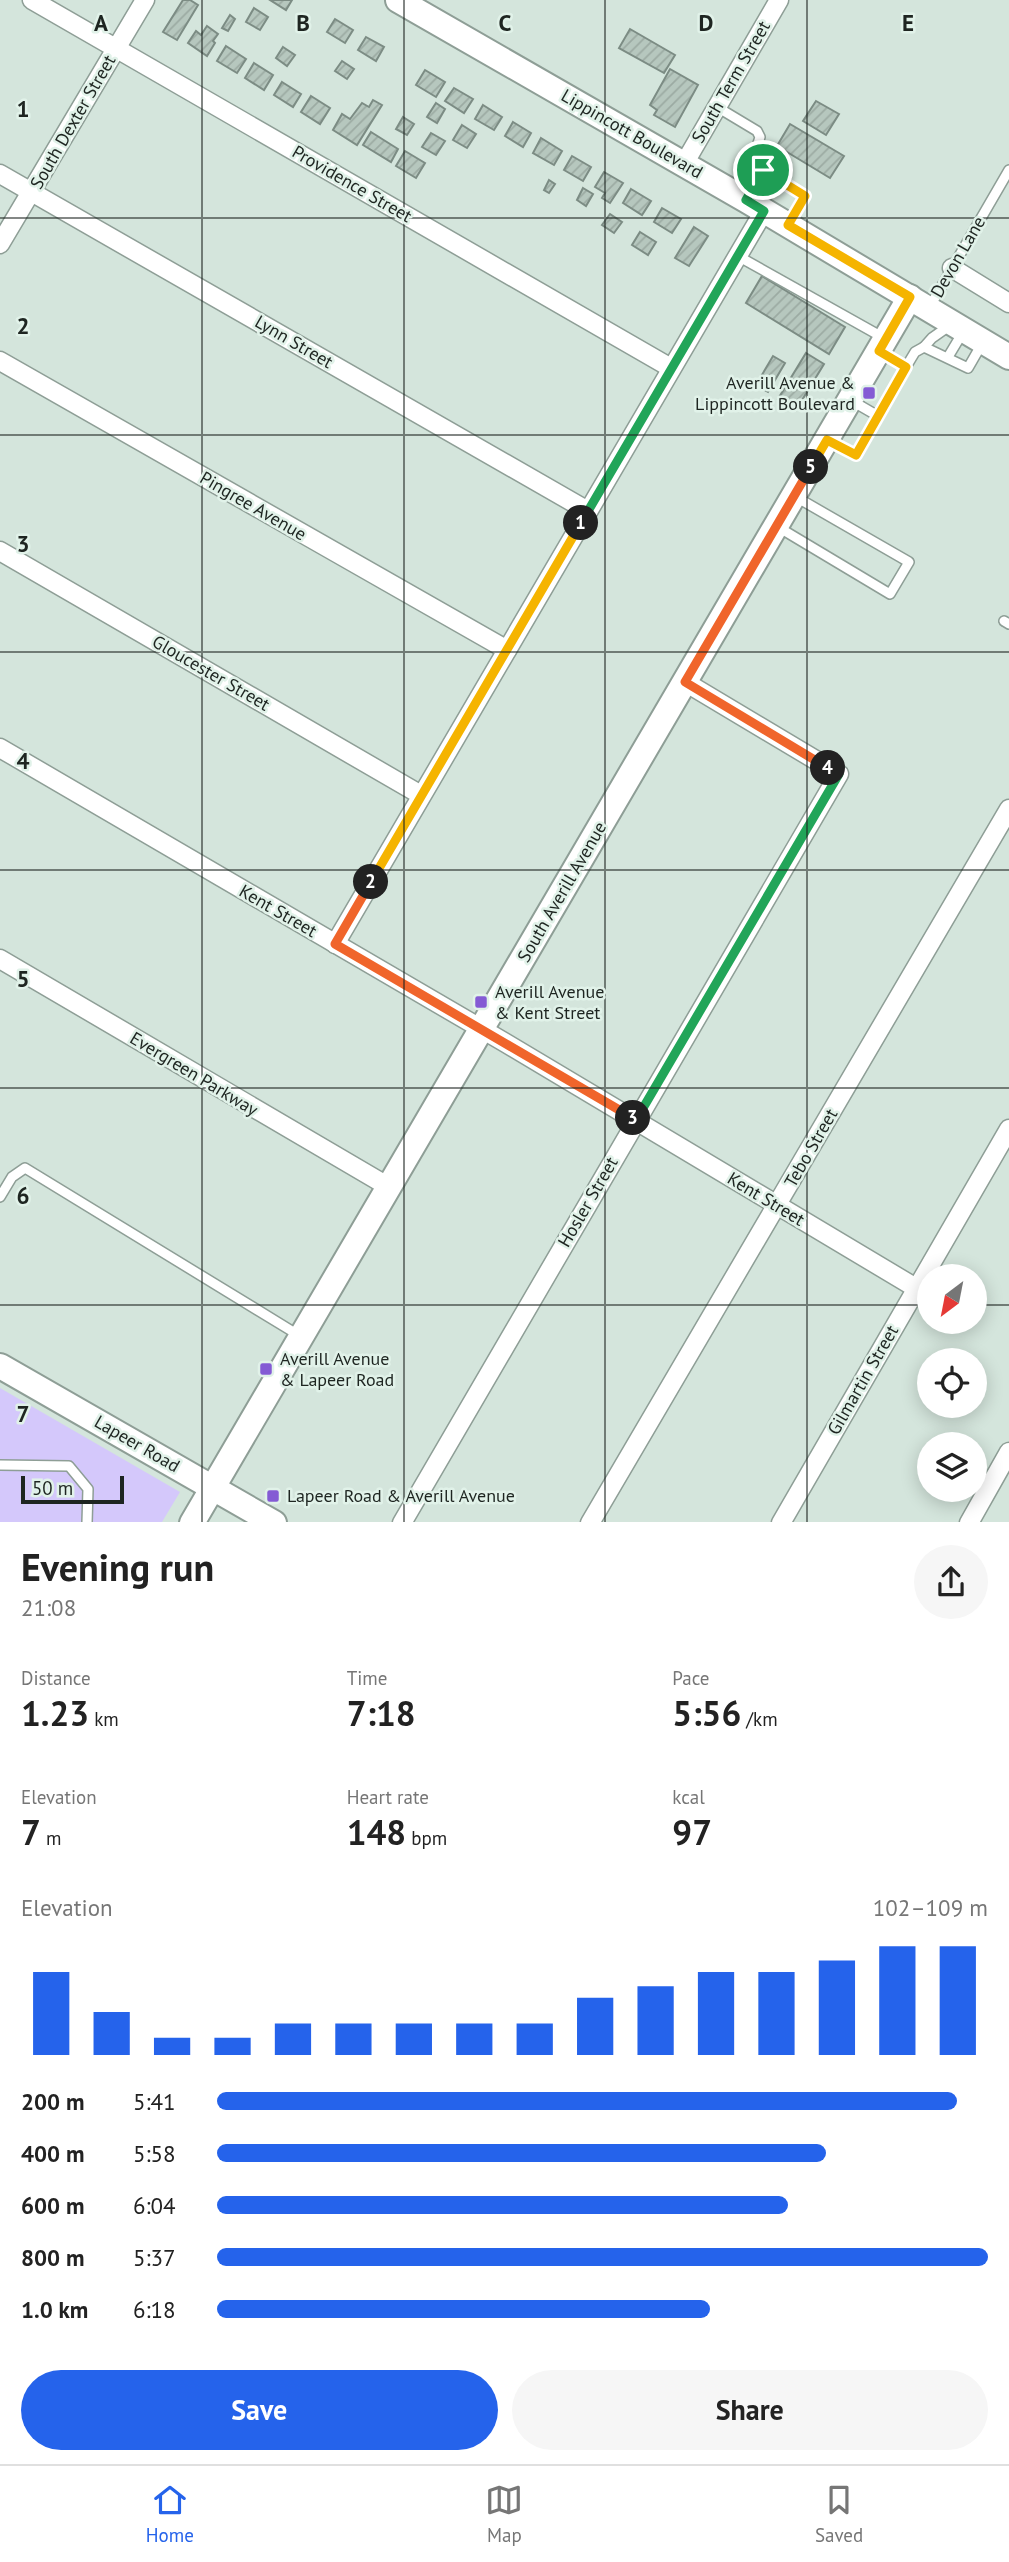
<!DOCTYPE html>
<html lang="en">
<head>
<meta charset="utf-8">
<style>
	:root { --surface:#fff; --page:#f6f6f6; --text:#222; --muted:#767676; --line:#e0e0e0; --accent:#2563eb }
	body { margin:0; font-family:"PT Sans",sans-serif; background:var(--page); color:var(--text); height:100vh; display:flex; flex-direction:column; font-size:26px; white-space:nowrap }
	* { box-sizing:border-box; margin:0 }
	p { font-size:23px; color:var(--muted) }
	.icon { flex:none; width:38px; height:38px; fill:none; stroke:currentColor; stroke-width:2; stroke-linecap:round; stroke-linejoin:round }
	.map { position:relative; height:1522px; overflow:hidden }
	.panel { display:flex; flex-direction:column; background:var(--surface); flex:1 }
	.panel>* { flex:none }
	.needle { width:46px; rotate:212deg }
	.fabs { position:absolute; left:917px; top:1264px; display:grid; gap:14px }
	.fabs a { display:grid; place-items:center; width:70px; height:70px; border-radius:50%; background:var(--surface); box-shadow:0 4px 18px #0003; font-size:35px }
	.scale { position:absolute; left:21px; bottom:18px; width:103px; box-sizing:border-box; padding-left:7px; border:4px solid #1e2521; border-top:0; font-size:19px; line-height:24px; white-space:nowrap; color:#1e2521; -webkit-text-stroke:5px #e1f2e9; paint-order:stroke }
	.pin { position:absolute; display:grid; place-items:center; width:60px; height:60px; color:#fff; margin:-30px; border:4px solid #fff; border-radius:50%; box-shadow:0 2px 7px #0007 }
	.km { position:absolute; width:35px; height:35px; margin:-18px; border-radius:50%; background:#222; color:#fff; font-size:19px; line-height:35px; text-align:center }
	.round { display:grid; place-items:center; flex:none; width:74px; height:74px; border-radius:37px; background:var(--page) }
	.summary { display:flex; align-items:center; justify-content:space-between; height:119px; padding:0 21px }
	h1 { font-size:38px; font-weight:700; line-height:52px }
	.stats { display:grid; grid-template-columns:repeat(3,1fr); gap:10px; height:119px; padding:7px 21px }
	.stats div { display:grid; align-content:center }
	.stats b { font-size:35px; font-weight:700 }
	.stats small { font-size:19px; font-weight:400 }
	.stats p { font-size:19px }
	.chart { height:196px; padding:14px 21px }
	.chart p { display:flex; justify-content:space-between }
	.chart svg { width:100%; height:126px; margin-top:7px; stroke:var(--accent); stroke-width:6 }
	.primary-button { display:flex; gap:14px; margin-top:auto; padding:14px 21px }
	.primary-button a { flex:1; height:80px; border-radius:42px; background:var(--accent); color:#fff; font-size:28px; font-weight:700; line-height:80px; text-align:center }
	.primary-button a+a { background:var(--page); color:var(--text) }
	ul { padding:0 21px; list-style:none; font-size:23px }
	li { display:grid; grid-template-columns:112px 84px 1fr; align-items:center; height:52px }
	li i { height:18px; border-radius:9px; background:var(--accent) }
	.menu { display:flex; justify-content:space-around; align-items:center; height:98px; border-top:2px solid var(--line); background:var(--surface); font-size:19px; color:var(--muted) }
	.menu a { display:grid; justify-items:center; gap:4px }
	.menu .active { color:var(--accent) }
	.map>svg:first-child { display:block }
	.green { fill:#d4c8fb }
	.building { fill:url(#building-hatch); stroke:#7c8c84; stroke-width:2 }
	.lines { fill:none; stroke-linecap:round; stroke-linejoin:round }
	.lane-casing { stroke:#8e9e96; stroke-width:12 }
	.street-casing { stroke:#8e9e96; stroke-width:21 }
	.secondary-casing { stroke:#8e9e96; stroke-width:28 }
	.lane { stroke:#fff; stroke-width:9 }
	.street { stroke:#fff; stroke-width:18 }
	.secondary { stroke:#fff; stroke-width:24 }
	.split-1-casing { stroke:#fff; stroke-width:14 }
	.split-2-casing { stroke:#fff; stroke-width:14 }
	.split-3-casing { stroke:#fff; stroke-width:14 }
	.split-4-casing { stroke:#fff; stroke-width:14 }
	.split-5-casing { stroke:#fff; stroke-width:14 }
	.split-6-casing { stroke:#fff; stroke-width:14 }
	.split-1 { stroke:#22a559; stroke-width:9 }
	.split-2 { stroke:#f5b400; stroke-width:9 }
	.split-3 { stroke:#f0652b; stroke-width:9 }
	.split-4 { stroke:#22a559; stroke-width:9 }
	.split-5 { stroke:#f0652b; stroke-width:9 }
	.split-6 { stroke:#f5b400; stroke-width:9 }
	.grid { fill:none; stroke:#1e2521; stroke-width:2; stroke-opacity:0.55 }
	.poi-dot { fill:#845bd4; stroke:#e1f2e9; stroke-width:2.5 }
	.labels { text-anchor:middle; stroke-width:5; stroke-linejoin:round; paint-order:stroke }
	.street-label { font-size:18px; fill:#1e2521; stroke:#e1f2e9 }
	.poi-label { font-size:18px; fill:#1e2521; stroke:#e1f2e9; text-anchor:start }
	.grid-label { font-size:23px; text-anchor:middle; font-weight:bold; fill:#1e2521; stroke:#e1f2e9; stroke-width:5; stroke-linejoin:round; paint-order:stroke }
</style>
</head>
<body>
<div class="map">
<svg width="1009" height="1523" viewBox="0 0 1009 1523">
	<defs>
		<pattern id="building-hatch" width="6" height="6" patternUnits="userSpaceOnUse" patternTransform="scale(1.75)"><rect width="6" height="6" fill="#b6c7be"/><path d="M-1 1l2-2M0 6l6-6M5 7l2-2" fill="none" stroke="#9caba3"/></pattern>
	</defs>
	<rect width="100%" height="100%" fill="#d4e5dc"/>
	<!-- green -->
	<polygon class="green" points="0,1388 180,1492 162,1522 0,1522"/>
	<!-- building -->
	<g class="building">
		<polygon points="183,0 190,0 198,5 177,40 163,32"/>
		<polygon points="270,0 292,0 286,10"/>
		<polygon points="254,8 268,17 260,30 246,22"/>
		<polygon points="230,15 235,19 228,31 222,28"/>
		<polygon points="335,19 353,30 345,43 327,32"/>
		<polygon points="207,26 218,34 213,41 215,43 207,56 188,43 196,31 201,35"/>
		<polygon points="630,29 675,55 664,73 619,48"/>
		<polygon points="366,37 384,47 376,61 358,50"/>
		<polygon points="226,46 246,59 237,73 217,61"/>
		<polygon points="283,47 295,55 287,66 276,58"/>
		<polygon points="342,61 354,69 347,79 335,71"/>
		<polygon points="254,63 273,75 264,90 245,78"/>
		<polygon points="670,69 698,85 675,127 654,115 657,110 650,105"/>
		<polygon points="425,70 445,82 436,97 416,85"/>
		<polygon points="282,82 301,94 293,107 274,95"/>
		<polygon points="454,88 473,99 464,113 445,101"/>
		<polygon points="311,96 330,108 320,124 301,112"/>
		<polygon points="373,100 382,105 357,145 333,130 342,114 350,119 362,103 369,107"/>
		<polygon points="816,101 839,114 826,135 803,121"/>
		<polygon points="436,103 445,109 437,123 427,117"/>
		<polygon points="483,105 502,117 494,130 475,119"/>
		<polygon points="403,117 414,124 407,135 396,129"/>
		<polygon points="513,122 531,133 523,147 505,136"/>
		<polygon points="790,124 844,156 830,178 777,146"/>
		<polygon points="462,125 476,134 467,148 453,140"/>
		<polygon points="371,132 398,149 391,162 363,145"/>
		<polygon points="431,133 445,141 436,155 422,147"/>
		<polygon points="541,138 562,151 554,165 533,153"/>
		<polygon points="405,151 425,163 416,178 396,166"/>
		<polygon points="572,156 591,167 583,181 564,170"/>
		<polygon points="604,172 623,183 610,203 602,198 605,193 595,187"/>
		<polygon points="549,180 555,184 549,193 544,190"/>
		<polygon points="583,188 593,194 586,206 577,200"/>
		<polygon points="631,189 651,201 642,215 623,203"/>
		<polygon points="662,208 681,219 672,233 654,222"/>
		<polygon points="610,214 622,222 614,233 602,225"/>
		<polygon points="694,227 708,236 689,266 675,258"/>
		<polygon points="640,232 656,242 648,255 632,245"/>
		<polygon points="762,276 845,327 829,354 746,303"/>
		<polygon points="806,353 824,364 796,410 778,399"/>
		<polygon points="773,356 785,363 768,392 756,385"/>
	</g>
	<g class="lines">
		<!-- lane casing -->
		<g class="lane-casing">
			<g id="lane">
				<polyline points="717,107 757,131 760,137 753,159 757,166 805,196 789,223"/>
				<polyline points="747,199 763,170"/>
				<polyline points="736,255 884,338"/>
				<polyline points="929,308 1009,170"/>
				<polyline points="924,347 932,338 949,326"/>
				<polyline points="948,357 963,332"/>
				<polyline points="906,367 915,352 924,347 968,368 983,342"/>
				<polyline points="852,401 878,416"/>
				<polyline points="828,441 856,455 906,367 879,351"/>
				<polyline points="778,527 890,594 909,562 796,497"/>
				<polyline points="1004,621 1009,624"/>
				<polyline points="0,1197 12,1177 25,1168 300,1336"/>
				<polyline points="0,1465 69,1466 88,1489 87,1523"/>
			</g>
		</g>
		<!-- street casing -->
		<g class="street-casing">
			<g id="street">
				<polyline points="32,0 671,368"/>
				<polyline points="684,164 779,0"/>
				<polyline points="0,174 588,511"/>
				<polyline points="0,244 145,0"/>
				<polyline points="952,268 1009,303"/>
				<polyline points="0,361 507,650"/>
				<polyline points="0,551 421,795"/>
				<polyline points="0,748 504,1042 916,1288"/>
				<polyline points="335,944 764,211"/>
				<polyline points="0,959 389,1187"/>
				<polyline points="402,1523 839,774 685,682"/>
				<polyline points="590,1523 1009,809"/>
				<polyline points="781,1523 1009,1129"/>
				<polyline points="969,1523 1009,1452"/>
			</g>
		</g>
		<!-- secondary casing -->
		<g class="secondary-casing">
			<g id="secondary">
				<polyline points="398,0 746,200 1009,357"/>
				<polyline points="0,1366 274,1523"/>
				<polyline points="192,1523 910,297"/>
			</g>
		</g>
		<!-- lane -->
		<use href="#lane" class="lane"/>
		<!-- street -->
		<use href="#street" class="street"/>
		<!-- secondary -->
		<use href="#secondary" class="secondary"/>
	</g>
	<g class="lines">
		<!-- split-1 casing -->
		<g class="split-1-casing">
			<polyline id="split-1" points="581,523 764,211 746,200 763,170"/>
		</g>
		<!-- split-2 casing -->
		<g class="split-2-casing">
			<polyline id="split-2" points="371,882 581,523"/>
		</g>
		<!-- split-3 casing -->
		<g class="split-3-casing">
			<polyline id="split-3" points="371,882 335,944 633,1118"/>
		</g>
		<!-- split-4 casing -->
		<g class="split-4-casing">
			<polyline id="split-4" points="633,1118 636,1120 839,774 828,768"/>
		</g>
		<!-- split-5 casing -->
		<g class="split-5-casing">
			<polyline id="split-5" points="811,467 685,682 828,768"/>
		</g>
		<!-- split-6 casing -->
		<g class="split-6-casing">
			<polyline id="split-6" points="763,170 805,196 788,225 910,297 879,351 906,367 856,455 827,440 811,467"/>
		</g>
		<!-- split-1 -->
		<use href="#split-1" class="split-1"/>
		<!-- split-2 -->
		<use href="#split-2" class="split-2"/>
		<!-- split-3 -->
		<use href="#split-3" class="split-3"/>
		<!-- split-4 -->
		<use href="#split-4" class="split-4"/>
		<!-- split-5 -->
		<use href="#split-5" class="split-5"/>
		<!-- split-6 -->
		<use href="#split-6" class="split-6"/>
	</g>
	<!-- grid -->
	<path class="grid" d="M202,0v1523M404,0v1523M605,0v1523M807,0v1523M0,218h1009M0,435h1009M0,652h1009M0,870h1009M0,1088h1009M0,1305h929M975,1305h34"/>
	<!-- markers -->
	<g class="poi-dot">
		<rect x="862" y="386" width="14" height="14" rx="3.5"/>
		<rect x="474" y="995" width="14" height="14" rx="3.5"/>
		<rect x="259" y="1362" width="14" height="14" rx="3.5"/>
		<rect x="266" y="1489" width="14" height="14" rx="3.5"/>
	</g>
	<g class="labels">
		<!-- street labels -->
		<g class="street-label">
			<text transform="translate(731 82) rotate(-60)" y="6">South Term Street</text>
			<text transform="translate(73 122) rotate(-60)" y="6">South Dexter Street</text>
			<text transform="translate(632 134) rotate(30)" y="6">Lippincott Boulevard</text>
			<text transform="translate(352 184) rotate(30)" y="6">Providence Street</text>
			<text transform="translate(958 257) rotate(-60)" y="6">Devon Lane</text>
			<text transform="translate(294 342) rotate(30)" y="6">Lynn Street</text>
			<text transform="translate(253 506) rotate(30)" y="6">Pingree Avenue</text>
			<text transform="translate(211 673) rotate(30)" y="6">Gloucester Street</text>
			<text transform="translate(562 892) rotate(-60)" y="6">South Averill Avenue</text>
			<text transform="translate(278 911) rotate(30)" y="6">Kent Street</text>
			<text transform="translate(194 1074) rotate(31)" y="6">Evergreen Parkway</text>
			<text transform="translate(811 1148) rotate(-60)" y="6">Tebo Street</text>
			<text transform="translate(766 1199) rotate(31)" y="6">Kent Street</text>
			<text transform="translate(588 1202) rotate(-60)" y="6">Hosler Street</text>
			<text transform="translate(863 1380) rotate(-60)" y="6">Gilmartin Street</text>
			<text transform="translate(137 1444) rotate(30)" y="6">Lapeer Road</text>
		</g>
		<!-- poi labels -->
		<g class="poi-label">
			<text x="855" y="389" text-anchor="end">Averill Avenue &amp;<tspan x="855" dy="21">Lippincott Boulevard</tspan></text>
			<text x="495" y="998">Averill Avenue<tspan x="495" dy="21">&amp; Kent Street</tspan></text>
			<text x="280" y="1365">Averill Avenue<tspan x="280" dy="21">&amp; Lapeer Road</tspan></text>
			<text x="287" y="1502">Lapeer Road &amp; Averill Avenue</text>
		</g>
	</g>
	<g class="grid-label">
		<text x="101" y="31">A</text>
		<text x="303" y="31">B</text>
		<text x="505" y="31">C</text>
		<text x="706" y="31">D</text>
		<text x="908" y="31">E</text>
		<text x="23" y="117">1</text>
		<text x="23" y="334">2</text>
		<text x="23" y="552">3</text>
		<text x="23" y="769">4</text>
		<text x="23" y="987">5</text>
		<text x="23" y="1204">6</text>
		<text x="23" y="1422">7</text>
	</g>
</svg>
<div class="fabs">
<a><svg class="needle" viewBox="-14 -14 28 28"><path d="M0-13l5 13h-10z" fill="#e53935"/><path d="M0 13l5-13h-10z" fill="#767676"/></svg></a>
<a><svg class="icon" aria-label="locate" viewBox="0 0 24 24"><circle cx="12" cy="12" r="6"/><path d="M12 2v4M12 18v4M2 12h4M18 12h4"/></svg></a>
<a><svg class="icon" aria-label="layers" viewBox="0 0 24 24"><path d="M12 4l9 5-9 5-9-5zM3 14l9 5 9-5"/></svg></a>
</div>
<div class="scale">50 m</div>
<div class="pin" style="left:763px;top:170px;background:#1e9e55"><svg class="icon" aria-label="arrive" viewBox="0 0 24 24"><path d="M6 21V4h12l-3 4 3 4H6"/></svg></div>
<b class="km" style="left:581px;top:523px">1</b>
<b class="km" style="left:371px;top:882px">2</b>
<b class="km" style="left:633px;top:1118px">3</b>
<b class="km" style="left:828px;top:768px">4</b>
<b class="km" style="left:811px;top:467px">5</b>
</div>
<section class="panel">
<div class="summary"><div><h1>Evening run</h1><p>21:08</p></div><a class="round"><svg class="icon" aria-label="share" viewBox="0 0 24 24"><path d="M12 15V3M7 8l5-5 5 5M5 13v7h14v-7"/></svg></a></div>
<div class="stats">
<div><p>Distance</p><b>1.23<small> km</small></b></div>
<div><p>Time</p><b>7:18</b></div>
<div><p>Pace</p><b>5:56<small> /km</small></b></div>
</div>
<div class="stats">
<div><p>Elevation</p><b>7<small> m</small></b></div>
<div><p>Heart rate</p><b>148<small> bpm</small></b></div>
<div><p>kcal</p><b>97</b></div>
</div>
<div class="chart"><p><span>Elevation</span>102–109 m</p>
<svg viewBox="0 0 160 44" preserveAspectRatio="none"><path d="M5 44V15M15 44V29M25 44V38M35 44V38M45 44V33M55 44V33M65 44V33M75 44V33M85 44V33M95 44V24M105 44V20M115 44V15M125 44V15M135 44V11M145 44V6M155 44V6"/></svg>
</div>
<ul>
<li><b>200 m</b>5:41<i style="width:96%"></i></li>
<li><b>400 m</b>5:58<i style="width:79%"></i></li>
<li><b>600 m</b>6:04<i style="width:74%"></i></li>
<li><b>800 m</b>5:37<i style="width:100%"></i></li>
<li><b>1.0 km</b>6:18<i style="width:64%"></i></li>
</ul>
<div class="primary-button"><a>Save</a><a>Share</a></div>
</section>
<nav class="menu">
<a class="active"><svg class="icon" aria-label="home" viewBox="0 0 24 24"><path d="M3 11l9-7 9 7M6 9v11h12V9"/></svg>Home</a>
<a><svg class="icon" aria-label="map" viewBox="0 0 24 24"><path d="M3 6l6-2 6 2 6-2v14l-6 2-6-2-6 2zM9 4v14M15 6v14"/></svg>Map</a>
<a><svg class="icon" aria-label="saved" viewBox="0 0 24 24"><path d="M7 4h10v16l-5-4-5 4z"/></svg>Saved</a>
</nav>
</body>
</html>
